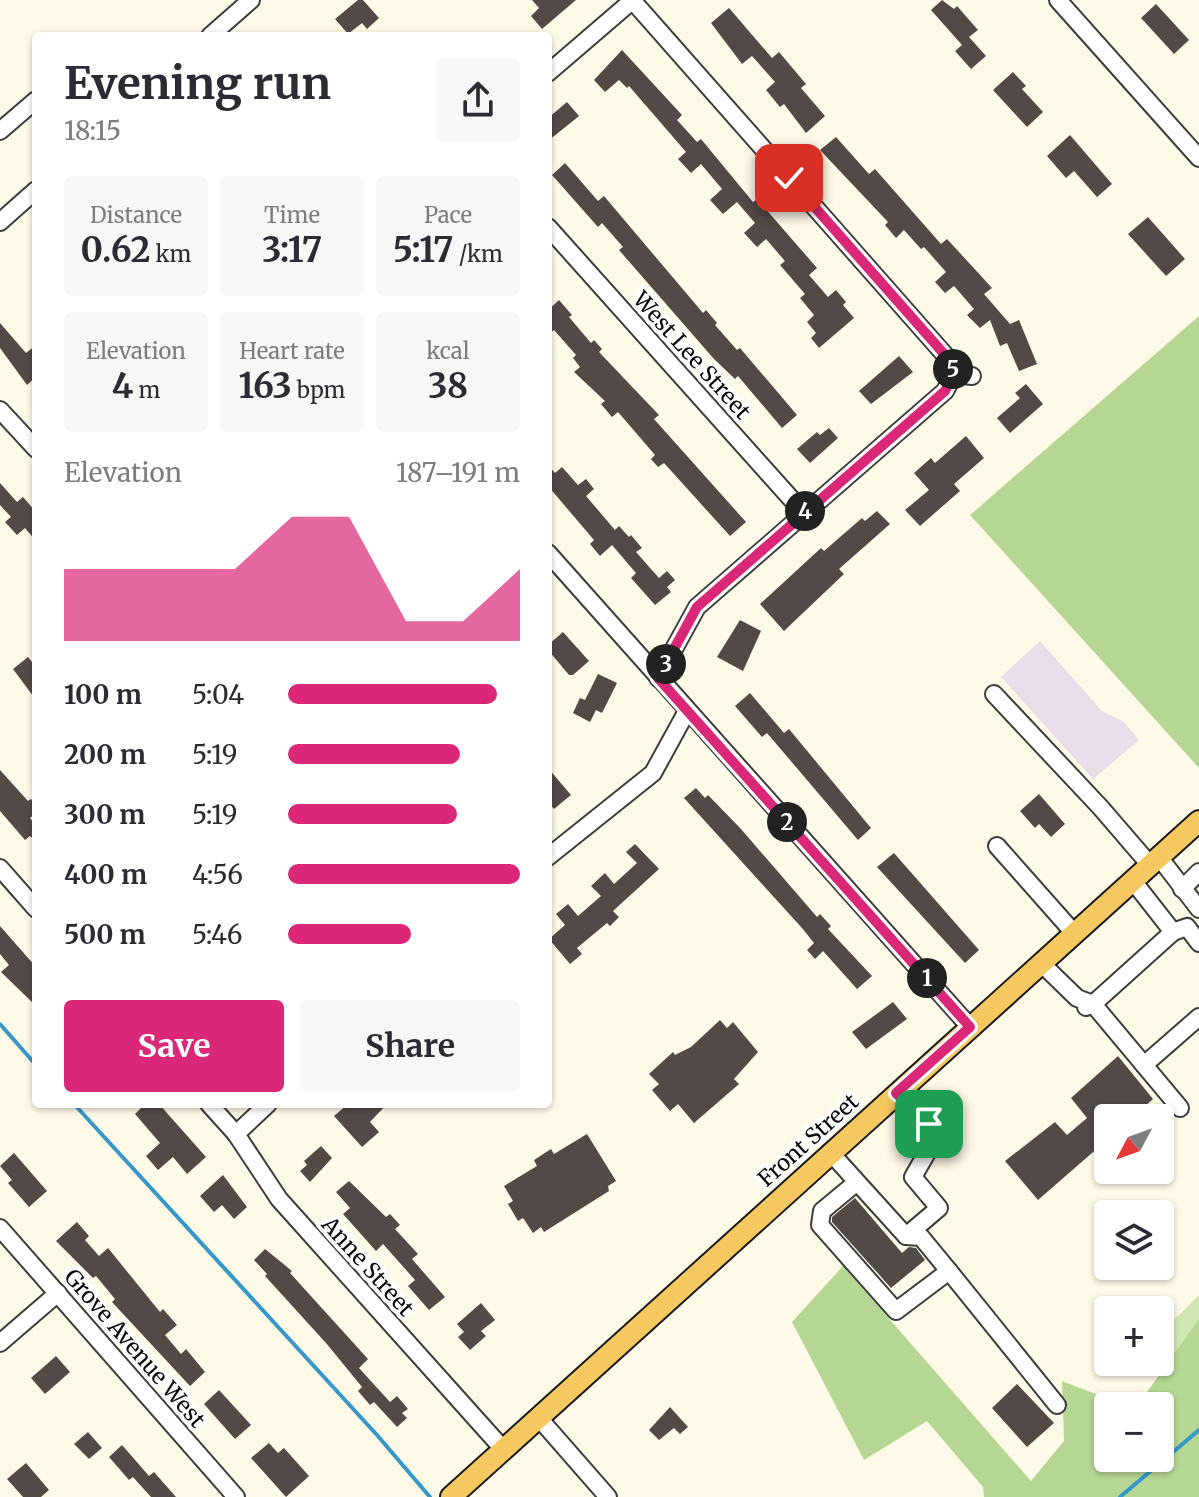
<!DOCTYPE html>
<html lang="en">
<head>
<meta charset="utf-8">
<style>
	:root { --surface:#fff; --page:#f7f7f7; --text:#2b2b33; --muted:#7c7c81; --accent:#db2777 }
	body { margin:0; font-family:Merriweather,serif; background:var(--page); color:var(--text); height:100vh; display:flex; flex-direction:column; font-size:30px; white-space:nowrap }
	* { box-sizing:border-box; margin:0 }
	p { font-size:26px; color:var(--muted) }
	.icon { flex:none; width:44px; height:44px; fill:none; stroke:currentColor; stroke-width:2; stroke-linecap:round; stroke-linejoin:round }
	.map { position:relative; flex:1; overflow:hidden }
	.sheet { position:absolute; left:32px; top:32px; width:520px; height:1076px; display:flex; flex-direction:column; background:var(--surface); border-radius:8px; box-shadow:0 2px 6px #0004 }
	.sheet>* { flex:none }
	.needle { width:52px; rotate:229deg }
	.fabs { position:absolute; left:1094px; top:1104px; display:grid; gap:16px }
	.fabs a { display:grid; place-items:center; width:80px; height:80px; border-radius:8px; background:var(--surface); box-shadow:0 2px 6px #0004; font-size:40px }
	.pin { position:absolute; display:grid; place-items:center; width:68px; height:68px; color:#fff; margin:-34px; border-radius:16px; box-shadow:0 4px 12px #0006 }
	.km { position:absolute; width:40px; height:40px; margin:-20px; border-radius:50%; background:#222; color:#fff; font-size:22px; line-height:40px; text-align:center }
	.round { display:grid; place-items:center; flex:none; width:84px; height:84px; border-radius:8px; background:var(--page) }
	.overview { display:flex; align-items:center; justify-content:space-between; height:136px; padding:0 32px }
	h1 { font-size:44px; font-weight:700; line-height:60px }
	.metrics { display:grid; grid-template-columns:repeat(3,1fr); gap:12px; height:136px; padding:8px 32px }
	.metrics div { display:grid; align-content:center; border-radius:8px; background:var(--page); text-align:center }
	.metrics b { font-size:34px; font-weight:700 }
	.metrics small { font-size:22px; font-weight:400 }
	.metrics p { font-size:22px }
	.chart { height:224px; padding:16px 32px }
	.chart p { display:flex; justify-content:space-between }
	.chart svg { width:100%; height:144px; margin-top:8px; fill:var(--accent); opacity:.7 }
	.button { display:flex; gap:16px; margin-top:auto; padding:16px 32px }
	.button a { flex:1; height:92px; border-radius:8px; background:var(--accent); color:#fff; font-size:32px; font-weight:700; line-height:92px; text-align:center }
	.button a+a { background:var(--page); color:var(--text) }
	ul { padding:0 32px; list-style:none; font-size:26px }
	li { display:grid; grid-template-columns:128px 96px 1fr; align-items:center; height:60px }
	li i { height:20px; border-radius:10px; background:var(--accent) }
	.map>svg:first-child { display:block }
	.industrial { fill:#e7dee9 }
	.green { fill:#d1e7b3 }
	.forest { fill:#b6d793 }
	.lines { fill:none; stroke-linecap:round; stroke-linejoin:round }
	.stream { stroke:#3698ca; stroke-width:4 }
	.building { fill:#524a47 }
	.minor-casing { stroke:#3d3d3d; stroke-width:20 }
	.major-casing { stroke:#1b1b1b; stroke-width:24 }
	.minor { stroke:#fff; stroke-width:16 }
	.major { stroke:#f6c860; stroke-width:20 }
	.route-casing { stroke:#fff; stroke-width:16 }
	.route { stroke:#db2777; stroke-width:10 }
	.labels { text-anchor:middle; stroke-width:8; stroke-linejoin:round; paint-order:stroke }
	.street-label { font-size:22px; fill:#0a0a0a; stroke:#fff }
</style>
</head>
<body>
<div class="map">
<svg width="1199" height="1497" viewBox="0 0 1199 1497">
	<rect width="100%" height="100%" fill="#fff9e7"/>
	<!-- industrial -->
	<polygon class="industrial" points="1040,641 1102,711 1124,722 1139,740 1093,779 1001,677"/>
	<!-- green -->
	<polygon class="green" points="1199,1295 1199,1395 1160,1351 1160,1334"/>
	<!-- forest -->
	<g class="forest">
		<polygon points="1199,316 1199,768 970,515"/>
		<polygon points="843,1266 1031,1481 1064,1441 1062,1381 1127,1406 1108,1406 1108,1458 1160,1458 1160,1406 1137,1406 1199,1319 1199,1497 984,1497 983,1487 927,1421 864,1460 792,1322"/>
	</g>
	<g class="lines">
		<!-- stream -->
		<g class="stream">
			<polyline points="0,1024 36,1065"/>
			<polyline points="74,1104 377,1435 430,1497"/>
			<polyline points="1120,1497 1199,1430"/>
		</g>
	</g>
	<!-- building -->
	<g class="building">
		<polygon points="358,0 363,0 379,18 367,29 362,23 348,34 335,19"/>
		<polygon points="532,0 576,0 542,29 531,16 539,8"/>
		<polygon points="942,0 954,9 957,6 978,30 969,37 986,56 971,69 955,51 962,45 931,10"/>
		<polygon points="1156,4 1189,40 1174,54 1141,18"/>
		<polygon points="729,8 772,58 779,52 806,84 801,88 825,116 806,133 784,104 780,107 766,90 775,82 752,56 742,64 711,23"/>
		<polygon points="622,50 682,115 677,120 697,142 701,139 753,202 757,199 817,268 809,275 828,297 836,290 846,302 843,305 854,318 819,348 811,338 816,333 807,322 814,315 800,298 805,294 780,265 785,261 766,239 757,247 744,233 755,223 737,202 723,214 710,200 722,189 701,164 691,173 678,159 686,152 629,86 627,88 619,80 605,92 594,80"/>
		<polygon points="1013,72 1026,86 1022,89 1043,112 1027,127 993,90"/>
		<polygon points="567,102 579,116 548,141 548,118"/>
		<polygon points="1070,135 1112,184 1097,197 1074,171 1066,178 1047,156"/>
		<polygon points="836,137 869,174 875,169 941,244 947,239 982,277 992,288 984,294 1010,324 1019,320 1037,364 1019,371 1007,343 1000,346 990,320 980,328 967,315 974,309 954,286 945,293 935,282 946,272 924,247 921,249 904,230 896,238 885,225 888,222 820,150"/>
		<polygon points="565,163 598,201 604,196 703,313 706,310 717,323 715,325 737,350 740,348 797,415 782,428 738,376 735,379 714,359 619,250 623,247 602,223 598,227 552,175"/>
		<polygon points="1148,217 1185,259 1166,276 1128,234"/>
		<polygon points="559,300 572,315 569,317 591,343 594,340 602,349 599,352 659,415 654,419 746,522 730,536 664,463 658,467 651,459 655,455 618,412 612,417 601,404 605,401 574,372 580,367 573,358 576,355 554,330 548,335 548,310"/>
		<polygon points="0,323 26,353 36,345 36,377 27,385 0,348"/>
		<polygon points="899,356 913,372 871,404 859,391"/>
		<polygon points="1026,384 1043,404 1010,433 997,418 1020,398 1015,393"/>
		<polygon points="829,428 838,438 810,463 797,449 817,432 820,435"/>
		<polygon points="966,436 984,458 954,484 960,491 920,526 905,510 929,490 914,473 931,458 935,463"/>
		<polygon points="548,465 555,473 562,467 578,485 586,479 594,489 586,496 615,530 619,526 629,537 631,535 642,548 636,552 659,578 667,571 675,580 667,587 671,592 655,605 631,578 636,573 612,545 600,556 590,544 594,540 548,486"/>
		<polygon points="0,483 17,502 23,497 36,512 36,541 25,528 17,535 5,522 11,517 0,505"/>
		<polygon points="877,511 890,524 839,569 844,574 784,631 760,604 821,548 824,551 862,518 865,521"/>
		<polygon points="740,620 761,631 743,671 717,657"/>
		<polygon points="563,632 589,661 573,675 569,675 548,650 548,645"/>
		<polygon points="28,657 36,667 36,700 13,669"/>
		<polygon points="598,674 617,683 602,713 596,710 590,722 573,713 580,698 585,700"/>
		<polygon points="750,693 784,733 789,729 871,828 858,840 767,733 762,737 735,706"/>
		<polygon points="548,768 571,795 554,809 548,802"/>
		<polygon points="0,770 28,801 31,799 36,804 36,813 30,818 36,826 36,842 30,836 25,840 0,811"/>
		<polygon points="696,788 705,798 708,795 741,829 817,917 820,914 831,926 828,929 872,976 857,989 823,951 815,959 807,950 814,943 802,928 684,798"/>
		<polygon points="1039,794 1065,824 1051,837 1039,824 1035,828 1020,811"/>
		<polygon points="635,844 659,869 613,911 619,917 610,926 607,923 577,948 582,954 570,964 549,939 565,925 556,914 568,904 578,916 601,896 591,886 605,873 614,884 637,863 626,852"/>
		<polygon points="894,853 979,950 965,963 877,867"/>
		<polygon points="0,926 36,967 36,1006 1,972 9,965 0,954"/>
		<polygon points="893,1002 907,1019 866,1049 852,1032"/>
		<polygon points="720,1020 727,1028 733,1022 758,1052 734,1079 739,1084 694,1123 678,1104 670,1111 652,1090 659,1084 649,1074 673,1052 675,1055 691,1047"/>
		<polygon points="1118,1056 1153,1099 1132,1118 1108,1118 1108,1139 1038,1200 1005,1161 1055,1122 1067,1135 1087,1118 1071,1098"/>
		<polygon points="145,1104 159,1104 206,1157 187,1174 173,1157 158,1170 146,1156 160,1143 135,1114"/>
		<polygon points="348,1104 387,1104 370,1122 379,1132 362,1147 334,1116"/>
		<polygon points="587,1134 616,1181 608,1186 609,1191 544,1232 541,1227 533,1233 523,1218 518,1221 508,1204 513,1201 504,1186 537,1166 534,1160 551,1149 554,1154"/>
		<polygon points="321,1146 332,1158 310,1182 300,1171 307,1165 304,1161"/>
		<polygon points="14,1153 47,1191 29,1207 8,1183 12,1180 0,1166"/>
		<polygon points="223,1175 247,1207 234,1219 222,1205 214,1212 200,1196"/>
		<polygon points="349,1181 386,1217 390,1214 400,1225 395,1229 418,1254 412,1259 445,1297 429,1310 408,1286 415,1280 383,1244 376,1251 343,1214 350,1208 336,1192"/>
		<polygon points="855,1198 902,1253 909,1247 916,1248 925,1260 891,1288 832,1222 832,1217"/>
		<polygon points="77,1222 89,1236 85,1240 99,1256 108,1248 160,1312 163,1309 177,1325 165,1335 181,1354 186,1349 205,1372 190,1386 112,1302 115,1299 96,1276 93,1278 56,1241"/>
		<polygon points="265,1249 292,1271 290,1273 368,1359 359,1368 390,1402 397,1396 408,1409 402,1413 407,1418 397,1427 374,1402 370,1405 358,1391 362,1387 326,1343 265,1276 267,1274 254,1260"/>
		<polygon points="481,1303 495,1320 481,1331 486,1336 470,1350 458,1337 464,1332 457,1324"/>
		<polygon points="56,1356 70,1372 45,1394 31,1378"/>
		<polygon points="1017,1384 1054,1423 1027,1447 992,1408"/>
		<polygon points="219,1390 251,1425 235,1439 204,1404"/>
		<polygon points="670,1407 688,1427 680,1434 674,1428 659,1440 649,1430"/>
		<polygon points="88,1432 102,1448 89,1459 74,1444"/>
		<polygon points="269,1443 278,1453 284,1448 309,1476 286,1497 251,1458"/>
		<polygon points="122,1445 149,1476 154,1472 176,1497 151,1497 133,1477 129,1480 109,1457"/>
		<polygon points="26,1463 49,1490 41,1497 23,1497 7,1479"/>
	</g>
	<g class="lines">
		<!-- minor casing -->
		<g class="minor-casing">
			<g id="minor">
				<polyline points="632,0 945,355 954,374"/>
				<polyline points="1058,0 1199,158"/>
				<polyline points="210,36 251,0"/>
				<polyline points="548,73 633,0"/>
				<polyline points="0,131 36,100"/>
				<polyline points="0,222 36,190"/>
				<polyline points="548,227 803,512"/>
				<polyline points="954,374 972,376"/>
				<polyline points="0,410 36,449"/>
				<polyline points="548,553 970,1027"/>
				<polyline points="658,678 697,607 945,391 954,374"/>
				<polyline points="994,694 1101,808 1150,865"/>
				<polyline points="997,846 1074,933"/>
				<polyline points="548,857 653,773 687,711"/>
				<polyline points="1159,857 1199,909"/>
				<polyline points="0,868 36,909"/>
				<polyline points="1133,881 1173,932 1187,927 1199,943"/>
				<polyline points="1182,889 1199,872"/>
				<polyline points="1041,963 1077,998 1093,1004 1173,932"/>
				<polyline points="1086,1007 1093,1004 1180,1108"/>
				<polyline points="1144,1065 1199,1017"/>
				<polyline points="896,1093 929,1124 936,1137 913,1177 939,1208 906,1236"/>
				<polyline points="209,1104 236,1134 279,1199 503,1449"/>
				<polyline points="236,1134 268,1104"/>
				<polyline points="830,1152 906,1236 921,1237 949,1271 896,1311 820,1225 822,1211 857,1182"/>
				<polyline points="0,1228 236,1497"/>
				<polyline points="949,1271 1057,1405"/>
				<polyline points="0,1343 58,1293"/>
				<polyline points="538,1417 608,1497"/>
			</g>
		</g>
		<!-- major casing -->
		<g class="major-casing">
			<polyline id="major" points="451,1497 1199,821"/>
		</g>
		<!-- minor -->
		<use href="#minor" class="minor"/>
		<!-- major -->
		<use href="#major" class="major"/>
	</g>
	<g class="lines">
		<!-- route casing -->
		<g class="route-casing">
			<polyline id="route" points="789,178 945,355 954,374 945,391 697,607 658,678 970,1027 896,1093 929,1124"/>
		</g>
		<!-- route -->
		<use href="#route" class="route"/>
	</g>
	<g class="labels">
		<!-- street labels -->
		<g class="street-label">
			<text transform="translate(692 355) rotate(48)" y="8">West Lee Street</text>
			<text transform="translate(808 1140) rotate(-42)" y="8">Front Street</text>
			<text transform="translate(368 1266) rotate(48)" y="8">Anne Street</text>
			<text transform="translate(135 1348) rotate(49)" y="8">Grove Avenue West</text>
		</g>
	</g>
</svg>
<div class="fabs">
<a><svg class="needle" viewBox="-14 -14 28 28"><path d="M0-13l5 13h-10z" fill="#e53935"/><path d="M0 13l5-13h-10z" fill="#7c7c81"/></svg></a>
<a><svg class="icon" aria-label="layers" viewBox="0 0 24 24"><path d="M12 4l9 5-9 5-9-5zM3 14l9 5 9-5"/></svg></a>
<a>+</a>
<a>−</a>
</div>
<div class="pin" style="left:929px;top:1124px;background:#1e9e55"><svg class="icon" aria-label="arrive" viewBox="0 0 24 24"><path d="M6 21V4h12l-3 4 3 4H6"/></svg></div>
<div class="pin" style="left:789px;top:178px;background:#d93025"><svg class="icon" aria-label="check" viewBox="0 0 24 24"><path d="M5 12l5 5 9-10"/></svg></div>
<b class="km" style="left:927px;top:978px">1</b>
<b class="km" style="left:787px;top:822px">2</b>
<b class="km" style="left:666px;top:664px">3</b>
<b class="km" style="left:805px;top:511px">4</b>
<b class="km" style="left:953px;top:369px">5</b>
<section class="sheet">
<div class="overview"><div><h1>Evening run</h1><p>18:15</p></div><a class="round"><svg class="icon" aria-label="share" viewBox="0 0 24 24"><path d="M12 15V3M7 8l5-5 5 5M5 13v7h14v-7"/></svg></a></div>
<div class="metrics">
<div><p>Distance</p><b>0.62<small> km</small></b></div>
<div><p>Time</p><b>3:17</b></div>
<div><p>Pace</p><b>5:17<small> /km</small></b></div>
</div>
<div class="metrics">
<div><p>Elevation</p><b>4<small> m</small></b></div>
<div><p>Heart rate</p><b>163<small> bpm</small></b></div>
<div><p>kcal</p><b>38</b></div>
</div>
<div class="chart"><p><span>Elevation</span>187–191 m</p>
<svg viewBox="0 0 160 44" preserveAspectRatio="none"><path d="M0 44V22L10 22L20 22L30 22L40 22L50 22L60 22L70 14L80 6L90 6L100 6L110 22L120 38L130 38L140 38L150 30L160 22V44z"/></svg>
</div>
<ul>
<li><b>100 m</b>5:04<i style="width:90%"></i></li>
<li><b>200 m</b>5:19<i style="width:74%"></i></li>
<li><b>300 m</b>5:19<i style="width:73%"></i></li>
<li><b>400 m</b>4:56<i style="width:100%"></i></li>
<li><b>500 m</b>5:46<i style="width:53%"></i></li>
</ul>
<div class="button"><a>Save</a><a>Share</a></div>
</section>
</div>
</body>
</html>
